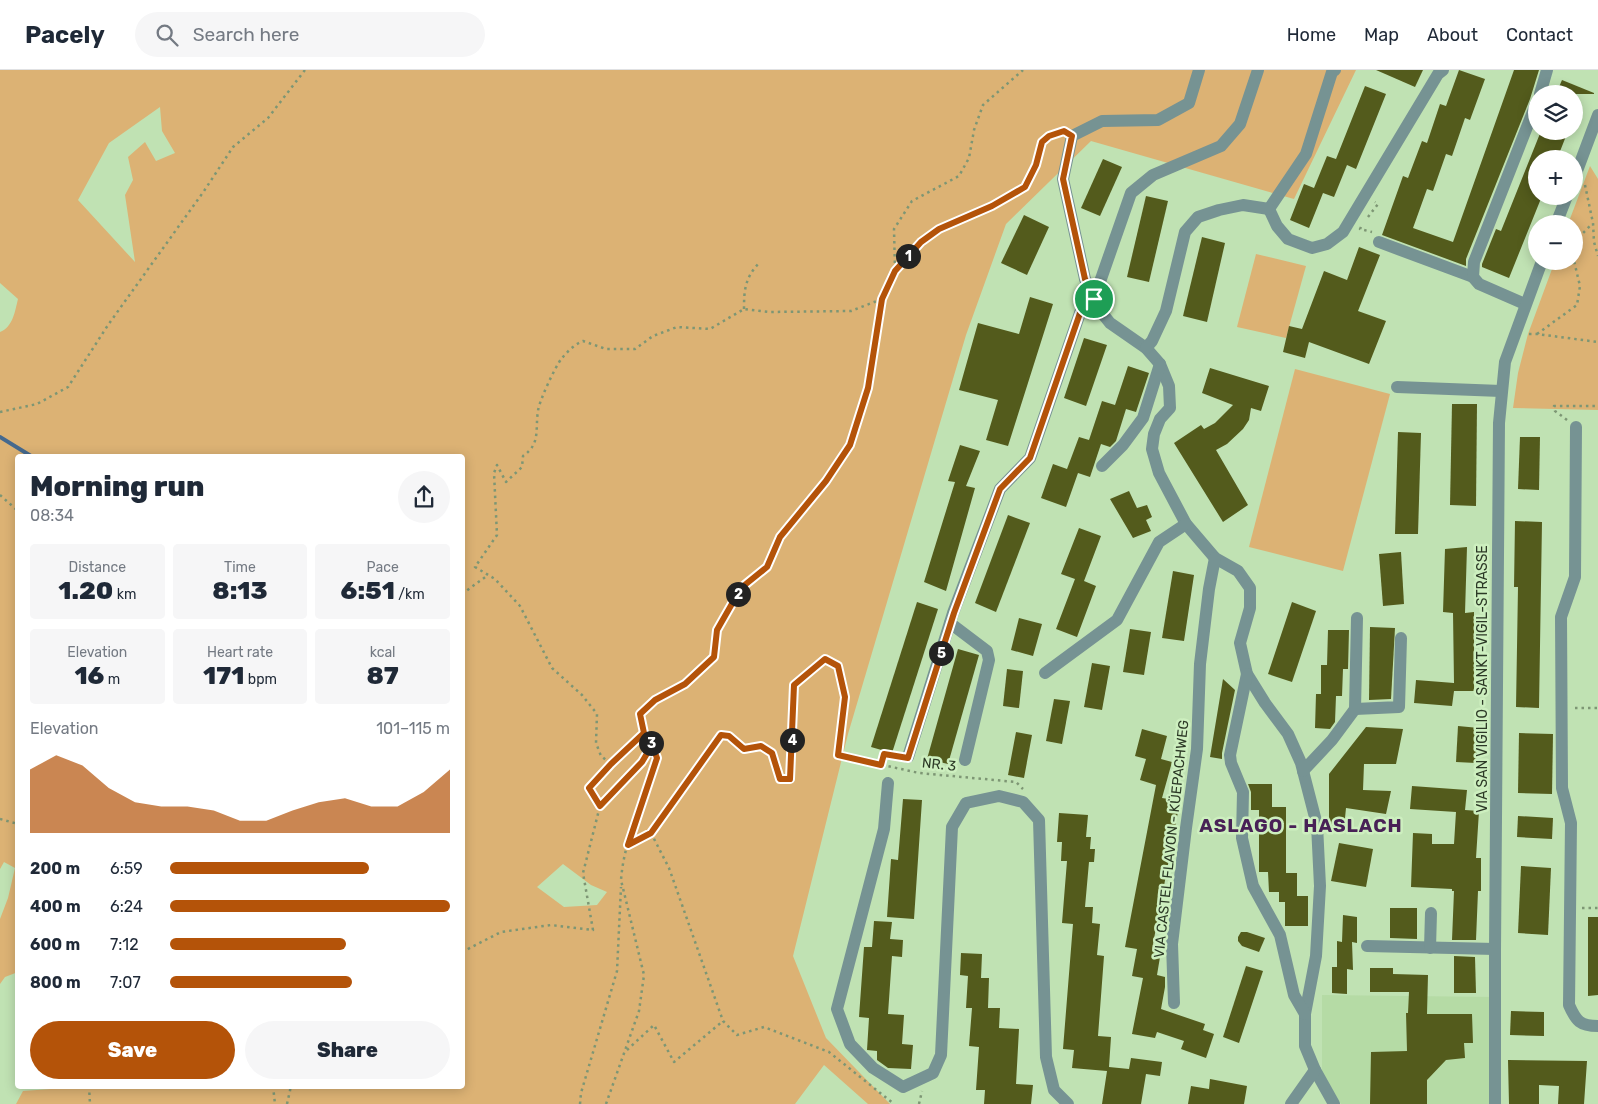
<!DOCTYPE html>
<html lang="en">
<head>
<meta charset="utf-8">
<style>
	:root { --surface:#fff; --page:#f6f6f7; --text:#1f2937; --muted:#747a83; --line:#e0e1e3; --accent:#b45309 }
	body { margin:0; font-family:Rubik,sans-serif; background:var(--page); color:var(--text); height:100vh; display:flex; flex-direction:column; font-size:19px; white-space:nowrap }
	* { box-sizing:border-box; margin:0 }
	p { font-size:16px; color:var(--muted) }
	.icon { flex:none; width:28px; height:28px; fill:none; stroke:currentColor; stroke-width:2; stroke-linecap:round; stroke-linejoin:round }
	.map { position:relative; flex:1; overflow:hidden }
	.sheet { position:absolute; left:15px; top:384px; width:450px; height:635px; display:flex; flex-direction:column; background:var(--surface); border-radius:5px; box-shadow:0 2px 12px #0003 }
	.sheet>* { flex:none }
	.tools { position:absolute; left:1528px; top:15px; display:grid; gap:10px }
	.tools a { display:grid; place-items:center; width:55px; height:55px; border-radius:50%; background:var(--surface); box-shadow:0 2px 12px #0003; font-size:25px }
	.pin { position:absolute; display:grid; place-items:center; width:42px; height:42px; color:#fff; margin:-21px; border:2px solid #fff; border-radius:50%; box-shadow:0 1px 5px #0007 }
	.km { position:absolute; width:25px; height:25px; margin:-12px; border-radius:50%; background:#222; color:#fff; font-size:14px; line-height:25px; text-align:center }
	.round { display:grid; place-items:center; flex:none; width:52px; height:52px; border-radius:26px; background:var(--page) }
	.overview { display:flex; align-items:center; justify-content:space-between; height:85px; padding:0 15px }
	h1 { font-size:28px; font-weight:800; line-height:38px }
	.stats { display:grid; grid-template-columns:repeat(3,1fr); gap:8px; height:85px; padding:5px 15px }
	.stats div { display:grid; align-content:center; border-radius:5px; background:var(--page); text-align:center }
	.stats b { font-size:25px; font-weight:800 }
	.stats small { font-size:14px; font-weight:400 }
	.stats p { font-size:14px }
	.chart { height:140px; padding:10px 15px }
	.chart p { display:flex; justify-content:space-between }
	.chart svg { width:100%; height:90px; margin-top:5px; fill:var(--accent); opacity:.7 }
	.button { display:flex; gap:10px; margin-top:auto; padding:10px 15px }
	.button a { flex:1; height:58px; border-radius:30px; background:var(--accent); color:#fff; font-size:20px; font-weight:800; line-height:58px; text-align:center }
	.button a+a { background:var(--page); color:var(--text) }
	ul { padding:0 15px; list-style:none; font-size:16px }
	li { display:grid; grid-template-columns:80px 60px 1fr; align-items:center; height:38px }
	li i { height:12px; border-radius:6px; background:var(--accent) }
	header { display:flex; align-items:center; gap:30px; box-sizing:border-box; height:70px; padding:0 25px; background:var(--surface); border-bottom:1px solid var(--line) }
	header strong { font-size:24px }
	nav { display:flex; gap:28px; margin-inline-start:auto; font-size:18px }
	.search { width:350px; height:45px; background:var(--page); display:flex; align-items:center; gap:12px; box-sizing:border-box; padding:0 18px; border-radius:28px; color:var(--muted); font-size:19px }
	.map>svg:first-child { display:block }
	.built { fill:#b5dba5 }
	.green { fill:#dcb274; fill-rule:evenodd }
	.lines { fill:none; stroke-linecap:round; stroke-linejoin:round }
	.stream { stroke:#45698e; stroke-width:4 }
	.building { fill:#535b1c }
	.path { stroke:#7d9674; stroke-width:2.5; stroke-dasharray:2.5 4; stroke-linecap:butt }
	.minor { stroke:#769393; stroke-width:12 }
	.route-casing { stroke:#fff; stroke-width:10 }
	.route { stroke:#b45309; stroke-width:6 }
	.labels { text-anchor:middle; stroke-width:5; stroke-linejoin:round; paint-order:stroke }
	.street-label { font-size:14px; fill:#2c3926; stroke:#cdefbf }
	.district-label { font-size:19px; font-weight:bold; letter-spacing:1px; fill:#482156; stroke:#cdefbf }
</style>
</head>
<body>
<header>
<strong>Pacely</strong>
<div class="search"><svg class="icon" aria-label="search" viewBox="0 0 24 24"><circle cx="10" cy="10" r="6"/><path d="M15 15l6 6"/></svg>Search here</div>
<nav><a>Home</a><a>Map</a><a>About</a><a>Contact</a></nav>
</header>
<div class="map">
<svg width="1598" height="1034" viewBox="0 0 1598 1034">
	<rect width="100%" height="100%" fill="#c0e2b3"/>
	<!-- built -->
	<polygon class="built" points="1322,925 1495,927 1495,1034 1341,1034 1322,1002"/>
	<!-- green -->
	<g class="green">
		<path d="M0,0h1356l-62,129 -203,-58 -85,83 -40,111 -118,399 -55,222 33,82 64,66h-22l-44,-39 -29,39h-779l7,-13 28,-2 1,-3h410v-630h-444v516l-13,5 -5,7v-65l8,-21 7,-30 -11,-6 -4,7v-537c13,-5 15,-21 18,-33l-18,-16zM160,37l2,24 13,22 -19,8 -11,-19 -17,15 5,23 -8,15 10,67 -57,-62 31,-57zM563,794l28,21 16,7 -10,13 -33,2 -27,-20z"/>
		<polygon points="1590,96 1598,109 1598,340 1513,338 1518,303 1528,264 1555,191 1574,191 1574,154 1568,154"/>
		<polygon points="1256,184 1306,196 1286,268 1237,257"/>
		<polygon points="1295,299 1390,324 1343,501 1249,477"/>
	</g>
	<g class="lines">
		<!-- stream -->
		<polyline class="stream" points="0,367 31,386"/>
	</g>
	<!-- building -->
	<g class="building">
		<polygon points="1376,0 1423,0 1415,17"/>
		<polygon points="1459,0 1485,9 1470,50 1465,48 1452,86 1446,84 1433,121 1427,119 1413,158 1453,172 1514,0 1539,0 1530,29 1466,189 1466,196 1382,165 1403,106 1408,108 1422,71 1427,73 1440,34 1446,36"/>
		<polygon points="1562,10 1594,23 1594,24 1556,24"/>
		<polygon points="1365,16 1386,24 1356,99 1347,95 1334,127 1323,123 1309,158 1290,150 1304,114 1314,118 1327,86 1336,89"/>
		<polygon points="1541,61 1568,61 1557,89 1536,89 1536,126 1542,126 1509,208 1482,197 1482,194 1496,159 1501,161"/>
		<polygon points="1103,89 1122,97 1100,146 1081,138"/>
		<polygon points="1146,126 1168,131 1149,212 1127,207"/>
		<polygon points="1024,145 1049,157 1027,205 1001,193"/>
		<polygon points="1202,167 1225,173 1207,252 1183,246"/>
		<polygon points="1359,177 1380,185 1358,241 1386,251 1369,294 1309,272 1305,288 1283,282 1289,256 1302,259 1324,201 1347,210"/>
		<polygon points="1030,227 1053,234 1008,376 986,370 998,330 959,320 978,253 1019,264"/>
		<polygon points="1084,268 1107,275 1086,336 1064,328"/>
		<polygon points="1128,296 1149,303 1136,342 1126,339 1116,371 1110,377 1101,374 1090,407 1078,403 1066,437 1041,428 1053,394 1067,399 1079,367 1089,370 1102,331 1115,335"/>
		<polygon points="1210,298 1269,316 1261,341 1251,338 1249,350 1243,359 1227,374 1216,380 1248,435 1223,452 1174,373 1201,355 1204,359 1215,353 1233,335 1202,323"/>
		<polygon points="1452,334 1477,334 1476,436 1450,435"/>
		<polygon points="1398,362 1421,363 1418,464 1395,464"/>
		<polygon points="1520,367 1540,367 1539,420 1518,419"/>
		<polygon points="960,375 980,381 966,416 975,418 946,521 924,512 955,412 948,411"/>
		<polygon points="1129,421 1137,438 1147,435 1152,447 1146,450 1151,461 1133,468 1110,429"/>
		<polygon points="1008,445 1030,453 996,542 975,533"/>
		<polygon points="1515,451 1542,452 1539,638 1516,637 1518,517 1514,517"/>
		<polygon points="1079,458 1101,466 1084,511 1096,516 1077,567 1056,559 1075,509 1061,504"/>
		<polygon points="1467,477 1465,543 1474,542 1474,621 1454,621 1452,636 1414,633 1416,610 1454,613 1453,543 1443,542 1445,479"/>
		<polygon points="1401,482 1404,534 1383,536 1379,484"/>
		<polygon points="1173,501 1194,505 1184,571 1162,568"/>
		<polygon points="917,532 938,539 892,683 871,677"/>
		<polygon points="1292,532 1316,541 1292,612 1268,604"/>
		<polygon points="1019,548 1042,554 1033,586 1011,580"/>
		<polygon points="1370,557 1395,558 1391,629 1369,630"/>
		<polygon points="1130,559 1151,562 1144,605 1123,602"/>
		<polygon points="1328,560 1349,560 1348,599 1343,599 1342,626 1336,626 1335,652 1330,659 1315,658 1316,624 1321,624 1321,595 1327,595"/>
		<polygon points="958,579 979,585 948,694 927,689"/>
		<polygon points="1092,593 1110,596 1102,640 1084,637"/>
		<polygon points="1007,599 1023,601 1019,638 1003,636"/>
		<polygon points="1223,609 1235,620 1222,683 1222,689 1210,687"/>
		<polygon points="1054,629 1070,631 1062,674 1046,671"/>
		<polygon points="1458,656 1479,658 1476,693 1456,692"/>
		<polygon points="1366,657 1403,659 1396,694 1364,694 1363,720 1391,721 1386,744 1346,738 1344,758 1329,758 1329,704"/>
		<polygon points="1142,659 1167,666 1161,689 1172,692 1162,728 1180,731 1153,874 1162,875 1157,905 1165,907 1165,917 1161,939 1205,954 1203,960 1214,964 1206,988 1181,979 1184,971 1157,962 1155,968 1132,964 1143,908 1132,906 1137,879 1125,877 1156,715 1140,710 1146,689 1135,686"/>
		<polygon points="1016,662 1032,665 1024,708 1008,705"/>
		<polygon points="1519,663 1553,664 1552,724 1518,723"/>
		<polygon points="1248,714 1272,714 1272,737 1286,737 1286,803 1297,803 1297,826 1308,826 1308,856 1285,856 1285,832 1279,832 1279,822 1269,822 1268,802 1259,802 1259,740 1251,740 1251,722"/>
		<polygon points="1412,716 1467,720 1465,740 1479,741 1476,788 1481,788 1481,821 1478,821 1476,870 1452,870 1454,821 1452,821 1452,819 1411,817 1413,763 1432,764 1432,774 1454,774 1456,742 1410,739"/>
		<polygon points="903,729 922,730 914,849 887,847 891,789 898,790"/>
		<polygon points="1059,743 1088,745 1086,767 1091,767 1090,779 1095,779 1094,792 1089,792 1085,837 1093,837 1092,853 1100,854 1097,885 1104,886 1098,966 1111,967 1109,997 1129,999 1131,988 1162,992 1160,1006 1146,1004 1141,1034 1102,1034 1107,1001 1072,998 1074,980 1063,979 1073,854 1062,853 1067,791 1061,791 1062,772 1057,772"/>
		<polygon points="1518,746 1553,748 1552,769 1517,767"/>
		<polygon points="1339,773 1373,779 1366,817 1331,811"/>
		<polygon points="1521,796 1551,798 1548,865 1518,863"/>
		<polygon points="1390,838 1417,838 1417,869 1390,868"/>
		<polygon points="1343,845 1357,847 1357,873 1352,872 1353,900 1347,899 1347,924 1332,923 1332,897 1337,897 1337,871 1342,872"/>
		<polygon points="1588,847 1598,847 1598,925 1588,926"/>
		<polygon points="874,851 892,852 890,869 903,870 902,887 892,886 888,944 904,945 902,974 913,975 911,999 888,998 877,990 877,981 867,980 869,948 859,947 864,877 872,877"/>
		<polygon points="1241,862 1247,862 1265,868 1259,882 1242,876 1238,871 1238,867"/>
		<polygon points="961,883 982,884 981,908 989,908 988,938 1000,938 999,958 1019,959 1016,1014 1033,1015 1031,1034 984,1034 985,1020 976,1020 979,977 969,976 972,938 966,938 968,906 960,905"/>
		<polygon points="1454,886 1475,887 1476,923 1454,923"/>
		<polygon points="1246,896 1263,901 1239,973 1223,967"/>
		<polygon points="1370,898 1393,898 1393,904 1428,905 1427,944 1472,944 1473,973 1464,973 1465,988 1446,990 1427,1010 1427,1034 1370,1034 1371,982 1407,981 1406,943 1408,943 1409,922 1370,922"/>
		<polygon points="1511,941 1544,942 1544,966 1510,965"/>
		<polygon points="1508,990 1587,991 1584,1034 1558,1034 1559,1016 1539,1015 1539,1034 1509,1034"/>
		<polygon points="1210,1009 1247,1016 1244,1034 1188,1034 1191,1016 1209,1019"/>
	</g>
	<g class="lines">
		<!-- path -->
		<g class="path">
			<polyline points="1585,115 1593,153 1594,172 1598,186"/>
			<polyline points="1368,147 1378,134 1375,132"/>
			<polyline points="1361,157 1360,159 1372,162"/>
			<polyline points="1574,172 1592,154"/>
			<polyline points="896,200 921,172 939,159 992,136 1025,117 1036,95 1043,72 1049,66 1060,63"/>
			<path d="M744,239c0,-19 1,-31 15,-46"/>
			<polyline points="1529,264 1537,264 1598,272"/>
			<polyline points="1537,264 1577,235 1580,216 1574,191"/>
			<polyline points="0,342 37,334 68,317 108,255 204,121 233,77 268,48 305,0"/>
			<polyline points="1567,350 1555,341 1554,336 1598,336"/>
			<polyline points="0,425 18,441"/>
			<polyline points="462,524 488,505"/>
			<polyline points="1575,638 1598,638"/>
			<path d="M643,663l-32,31 -10,-8 -5,-13 1,-29 -15,-19 -30,-27 -32,-62 -25,-27 -20,-12 22,-32 -3,-62 3,-8 9,17 16,-15 1,-11c18,-12 12,-27 15,-45 1,-10 18,-46 24,-53 6,-7 13,-14 21,-17l23,8h29l18,-13 24,-9 33,2 34,-20 25,3 82,-1 31,-12"/>
			<polyline points="881,695 884,684 896,686"/>
			<polyline points="600,736 642,691 652,675"/>
			<polyline points="0,749 18,754"/>
			<polyline points="651,763 669,798 723,951 737,965 764,957 829,982 894,1034"/>
			<polyline points="628,775 651,763 721,665 729,666 744,679 761,676 772,683 780,709 790,709 794,615 825,589 838,596 845,627 838,685 919,703 1016,712 1023,719"/>
			<polyline points="1582,838 1598,838"/>
			<polyline points="462,882 501,862 551,855 593,860 583,803 600,736 589,717 611,694"/>
			<polyline points="627,980 654,955 674,992 723,951"/>
			<polyline points="89,1016 90,1034"/>
			<polyline points="273,1016 275,1034"/>
			<polyline points="287,1034 291,1016"/>
			<polyline points="580,1034 581,1023 617,901 621,817"/>
			<path d="M606,1034l33,-93 5,-36 -23,-95c3,-41 23,-82 36,-122l-5,-13 -9,-12 -3,-19 15,-14 30,-16 29,-27 3,-27 24,-42 26,-21 13,-30 46,-56 24,-36 19,-57 13,-89 13,-28 -1,-42 18,-28 47,-25 10,-18 5,-28 9,-25 40,-35"/>
			<polyline points="919,1034 922,1021"/>
		</g>
		<!-- minor -->
		<g class="minor">
			<polyline points="1199,0 1189,33 1158,50 1102,51 1072,66 1063,109 1085,209 1102,243 1110,253 1146,278 1160,294 1169,316 1170,338 1160,349 1154,364 1152,379 1159,403 1186,454 1215,488 1238,501 1250,518 1250,538 1240,573 1247,604 1265,633 1288,664 1301,693 1317,755 1320,816 1316,886 1305,944 1305,976 1315,1000 1334,1034"/>
			<polyline points="1540,24 1547,0"/>
			<polyline points="1574,109 1598,45"/>
			<polyline points="1269,139 1277,156 1288,169 1312,178 1327,174 1343,162 1438,4 1443,0"/>
			<polyline points="1269,139 1306,84 1332,2 1335,0"/>
			<polyline points="1556,154 1567,126"/>
			<polyline points="1379,172 1473,207"/>
			<polyline points="1525,234 1479,214 1473,207 1474,192 1536,34"/>
			<polyline points="1146,278 1152,271 1166,241 1185,162 1198,147 1219,140 1243,135 1269,139"/>
			<polyline points="1397,317 1501,321"/>
			<path d="M1576,357l-1,150 -14,40 1,171 9,35 -2,182c7,16 11,21 29,21"/>
			<polyline points="1102,396 1123,375 1143,348 1160,294"/>
			<polyline points="950,553 987,581 989,590 965,690"/>
			<polyline points="1045,603 1117,550 1159,472 1186,454"/>
			<polyline points="1247,604 1230,685 1231,693 1243,722 1242,768 1253,816 1280,865 1294,925 1305,944"/>
			<polyline points="1355,639 1399,637 1401,568"/>
			<polyline points="908,687 953,543 1000,419 1030,388 1080,243 1094,229 1131,123 1153,105 1221,76 1240,54 1258,0"/>
			<polyline points="1303,701 1332,670 1355,639 1357,548"/>
			<polyline points="888,713 884,759 837,939 850,974 873,998 903,1017 933,1003 941,985 952,757 966,733 999,726 1023,732 1039,750 1046,987 1054,1020 1068,1034"/>
			<polyline points="1367,876 1495,879"/>
			<polyline points="1430,878 1431,843"/>
			<polyline points="1174,933 1172,874 1186,758 1197,679 1200,594 1209,519 1215,488"/>
			<polyline points="1291,1034 1315,1000"/>
			<polyline points="1495,1034 1495,879 1499,353 1505,292 1542,191"/>
		</g>
	</g>
	<g class="lines">
		<!-- route casing -->
		<g class="route-casing">
			<polyline id="route" points="1094,229 1085,209 1063,109 1072,66 1064,61 1049,66 1042,72 1036,95 1025,117 992,136 939,159 921,172 895,201 882,229 868,318 850,375 826,411 780,467 767,497 741,518 717,560 714,587 685,614 655,630 640,644 644,663 652,675 642,692 600,736 589,718 611,694 644,663 652,675 657,688 628,775 651,763 721,665 729,666 744,679 761,676 772,683 780,709 790,709 794,615 825,589 838,596 845,627 838,685 881,695 884,684 908,688 954,543 1000,419 1030,388 1080,243 1094,229"/>
		</g>
		<!-- route -->
		<use href="#route" class="route"/>
	</g>
	<g class="labels">
		<!-- street labels -->
		<g class="street-label">
			<text transform="translate(1482 609) rotate(-90)" y="5">VIA SAN VIGILIO - SANKT-VIGIL-STRASSE</text>
			<text transform="translate(939 694) rotate(6)" y="5">NR. 3</text>
			<text transform="translate(1171 769) rotate(-84)" y="5">VIA CASTEL FLAVON - KÜEPACHWEG</text>
		</g>
		<!-- district labels -->
		<g class="district-label">
			<text x="1301" y="762">ASLAGO - HASLACH</text>
		</g>
	</g>
</svg>
<div class="tools">
<a><svg class="icon" aria-label="layers" viewBox="0 0 24 24"><path d="M12 4l9 5-9 5-9-5zM3 14l9 5 9-5"/></svg></a>
<a>+</a>
<a>−</a>
</div>
<div class="pin" style="left:1094px;top:229px;background:#1e9e55"><svg class="icon" aria-label="arrive" viewBox="0 0 24 24"><path d="M6 21V4h12l-3 4 3 4H6"/></svg></div>
<b class="km" style="left:908px;top:186px">1</b>
<b class="km" style="left:738px;top:524px">2</b>
<b class="km" style="left:651px;top:673px">3</b>
<b class="km" style="left:792px;top:670px">4</b>
<b class="km" style="left:941px;top:583px">5</b>
<section class="sheet">
<div class="overview"><div><h1>Morning run</h1><p>08:34</p></div><a class="round"><svg class="icon" aria-label="share" viewBox="0 0 24 24"><path d="M12 15V3M7 8l5-5 5 5M5 13v7h14v-7"/></svg></a></div>
<div class="stats">
<div><p>Distance</p><b>1.20<small> km</small></b></div>
<div><p>Time</p><b>8:13</b></div>
<div><p>Pace</p><b>6:51<small> /km</small></b></div>
</div>
<div class="stats">
<div><p>Elevation</p><b>16<small> m</small></b></div>
<div><p>Heart rate</p><b>171<small> bpm</small></b></div>
<div><p>kcal</p><b>87</b></div>
</div>
<div class="chart"><p><span>Elevation</span>101–115 m</p>
<svg viewBox="0 0 160 44" preserveAspectRatio="none"><path d="M0 44V13L10 6L20 11L30 22L40 29L50 31L60 31L70 33L80 38L90 38L100 33L110 29L120 27L130 31L140 31L150 24L160 13V44z"/></svg>
</div>
<ul>
<li><b>200 m</b>6:59<i style="width:71%"></i></li>
<li><b>400 m</b>6:24<i style="width:100%"></i></li>
<li><b>600 m</b>7:12<i style="width:63%"></i></li>
<li><b>800 m</b>7:07<i style="width:65%"></i></li>
</ul>
<div class="button"><a>Save</a><a>Share</a></div>
</section>
</div>
</body>
</html>
